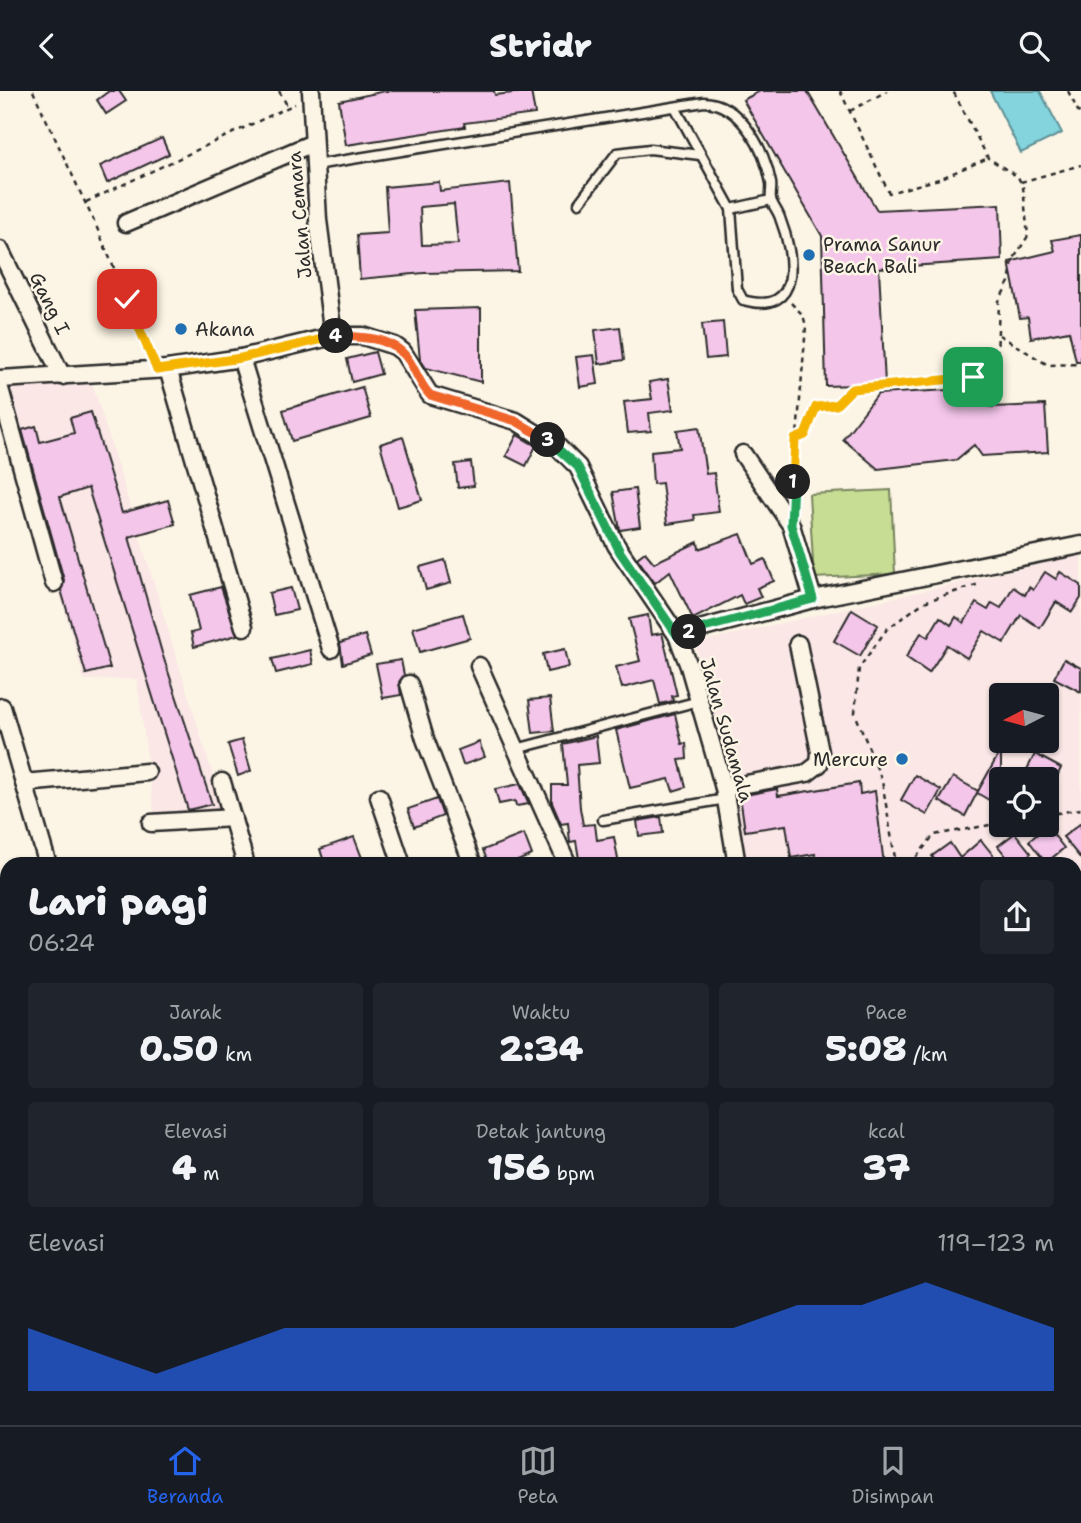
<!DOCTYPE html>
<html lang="id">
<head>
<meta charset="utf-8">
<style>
	:root { --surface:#171b24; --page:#20242c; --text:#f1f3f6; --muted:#9ea1a6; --line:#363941; --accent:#2563eb }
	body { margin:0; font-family:"Shantell Sans",sans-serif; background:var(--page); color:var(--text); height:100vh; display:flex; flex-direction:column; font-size:26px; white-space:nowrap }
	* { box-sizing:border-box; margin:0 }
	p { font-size:23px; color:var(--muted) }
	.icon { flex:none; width:38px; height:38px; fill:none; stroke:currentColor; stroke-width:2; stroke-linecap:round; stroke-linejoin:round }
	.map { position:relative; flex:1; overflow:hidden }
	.sheet { position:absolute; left:0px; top:766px; width:1082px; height:569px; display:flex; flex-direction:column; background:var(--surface); border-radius:21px 21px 0 0; box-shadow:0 2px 5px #0004 }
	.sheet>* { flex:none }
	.needle { width:46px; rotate:264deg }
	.fabs { position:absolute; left:989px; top:592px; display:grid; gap:14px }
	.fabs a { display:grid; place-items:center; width:70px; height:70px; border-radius:7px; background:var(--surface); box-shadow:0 2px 5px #0004; font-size:35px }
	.pin { position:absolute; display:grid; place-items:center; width:60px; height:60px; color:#fff; margin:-30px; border-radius:14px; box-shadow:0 4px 10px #0006 }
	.km { position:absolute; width:35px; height:35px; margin:-18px; border-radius:50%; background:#222; color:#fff; font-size:19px; line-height:35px; text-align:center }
	.round { display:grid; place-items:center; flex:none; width:74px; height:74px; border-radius:7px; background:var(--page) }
	.head { display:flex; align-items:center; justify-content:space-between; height:119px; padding:0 28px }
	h1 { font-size:38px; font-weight:800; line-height:52px }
	.stats { display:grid; grid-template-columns:repeat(3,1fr); gap:10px; height:119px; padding:7px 28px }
	.stats div { display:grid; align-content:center; border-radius:7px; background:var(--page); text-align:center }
	.stats b { font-size:35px; font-weight:800 }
	.stats small { font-size:19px; font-weight:400 }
	.stats p { font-size:19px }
	.chart { height:196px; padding:14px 28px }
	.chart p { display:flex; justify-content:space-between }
	.chart svg { width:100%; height:126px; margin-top:7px; fill:var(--accent); opacity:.7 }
	header { display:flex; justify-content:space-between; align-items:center; height:91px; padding:0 28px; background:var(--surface); font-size:32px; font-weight:800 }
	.tab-bar { display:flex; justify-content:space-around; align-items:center; height:98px; border-top:2px solid var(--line); background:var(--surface); font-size:19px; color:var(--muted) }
	.tab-bar a { display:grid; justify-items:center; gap:4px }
	.tab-bar .on { color:var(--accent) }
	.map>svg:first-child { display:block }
	.built { fill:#fae7e6; fill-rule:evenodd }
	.green { fill:#c6dd93; stroke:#78845f; stroke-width:2 }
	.water { fill:#83d4dd; stroke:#609096; stroke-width:2 }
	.building { fill:#f4c6ea; stroke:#2b2b2b; stroke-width:2; fill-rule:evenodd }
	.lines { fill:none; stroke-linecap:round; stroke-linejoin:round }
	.service-casing { stroke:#2b2b2b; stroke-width:13 }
	.minor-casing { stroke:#2b2b2b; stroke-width:21 }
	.path { stroke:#2b2b2b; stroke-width:2.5; stroke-dasharray:5 5; stroke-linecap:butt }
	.service { stroke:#fcf5e5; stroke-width:8 }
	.minor { stroke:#fcf5e5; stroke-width:16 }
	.split-1-casing { stroke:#fff; stroke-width:14 }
	.split-2-casing { stroke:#fff; stroke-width:14 }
	.split-3-casing { stroke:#fff; stroke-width:14 }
	.split-4-casing { stroke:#fff; stroke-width:14 }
	.split-5-casing { stroke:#fff; stroke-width:14 }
	.split-1 { stroke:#f5b400; stroke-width:9 }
	.split-2 { stroke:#22a559; stroke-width:9 }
	.split-3 { stroke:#22a559; stroke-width:9 }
	.split-4 { stroke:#f0652b; stroke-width:9 }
	.split-5 { stroke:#f5b400; stroke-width:9 }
	.poi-dot { fill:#1f6fb2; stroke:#fcf5e5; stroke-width:2.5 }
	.labels { text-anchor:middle; stroke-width:5; stroke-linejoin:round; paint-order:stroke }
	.street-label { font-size:19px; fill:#2b2b2b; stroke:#fcf5e5 }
	.poi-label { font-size:19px; fill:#2b2b2b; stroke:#fcf5e5; text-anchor:start }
</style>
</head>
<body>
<header><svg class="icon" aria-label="back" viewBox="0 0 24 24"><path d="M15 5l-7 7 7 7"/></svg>Stridr<svg class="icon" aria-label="search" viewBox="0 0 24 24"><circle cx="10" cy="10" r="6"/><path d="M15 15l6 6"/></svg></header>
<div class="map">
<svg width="1081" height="1334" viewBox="0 0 1081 1334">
	<rect width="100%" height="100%" fill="#fcf5e5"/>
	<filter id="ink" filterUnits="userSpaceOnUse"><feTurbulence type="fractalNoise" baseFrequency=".0143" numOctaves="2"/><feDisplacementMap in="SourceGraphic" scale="14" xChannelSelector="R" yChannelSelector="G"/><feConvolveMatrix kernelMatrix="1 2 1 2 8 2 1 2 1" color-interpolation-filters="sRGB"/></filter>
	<g filter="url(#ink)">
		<!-- built -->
		<g class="built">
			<polygon points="92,291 225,724 155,728 137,588 84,589 2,295"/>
			<path d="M1081,464v431l-6,1 -1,-122 -330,-1 -26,-132 -23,-89zM1001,604h45v45h-45zM1001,688h45v45h-45z"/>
		</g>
		<!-- green -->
		<g class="green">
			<polygon points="891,399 895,483 814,487 809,403"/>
			<polygon points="1081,895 1081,1175 1074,1175 1074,896"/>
		</g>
		<!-- water -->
		<polygon class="water" points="990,0 1040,0 1062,42 1021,62"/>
		<!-- building -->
		<g class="building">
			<polygon points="109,0 119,0 126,10 106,23 97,9"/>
			<polygon points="385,0 494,0 495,4 531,0 535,23 464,32 465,36 346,54 339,10"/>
			<polygon points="760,0 807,0 877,119 1000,113 1002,169 879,177 885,293 826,295 822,145 743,9"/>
			<polygon points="162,47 169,63 107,92 100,75"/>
			<path d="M439,91l1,9 70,-8 8,88 -94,2 -64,6 -3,-44 31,-2 -3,-46zM454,113l4,40 -36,1 -2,-38z"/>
			<polygon points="1081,144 1081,270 1076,270 1069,240 1031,247 1028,226 1020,227 1009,171 1055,160 1052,149"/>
			<polygon points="481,217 481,291 426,277 420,268 415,219"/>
			<polygon points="723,231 726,266 706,268 702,233"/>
			<polygon points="620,236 624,269 599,273 595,239"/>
			<polygon points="375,261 381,283 352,291 347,268"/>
			<polygon points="594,264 598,293 580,296 576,266"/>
			<polygon points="668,288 673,319 649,322 651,340 628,342 624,311 652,308 649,291"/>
			<polygon points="362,296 371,327 292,350 283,319"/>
			<polygon points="967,298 990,316 1045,314 1048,361 982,365 974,354 956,369 878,378 843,348 878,303"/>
			<polygon points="91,321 122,422 168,409 175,433 129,446 162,562 212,713 188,719 88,397 60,406 110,577 86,583 61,499 64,489 22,339 36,335 40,351 74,342 70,327"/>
			<polygon points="699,336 706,383 714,382 719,421 694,424 695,429 667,433 662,392 653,393 651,360 680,357 677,339"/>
			<polygon points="517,344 536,355 526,375 506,365"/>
			<polygon points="403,346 422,409 398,416 380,353"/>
			<polygon points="471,371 474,395 458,397 455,373"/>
			<polygon points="635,398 640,436 620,439 613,401"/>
			<polygon points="741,443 753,473 765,468 774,490 757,497 761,506 744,513 740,504 693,528 670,480 655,492 637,467 645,461 654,472 698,451 699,458"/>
			<polygon points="445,469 451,492 426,499 420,476"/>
			<polygon points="1045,481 1056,488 1060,481 1081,494 1081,507 1072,521 1056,511 1040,537 1021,524 1004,552 984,540 967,567 947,554 929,582 906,566 921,542 928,546 940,526 951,534 956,526 964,532 976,512 988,519 992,512 1001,517 1013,496 1025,504 1029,496 1033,499"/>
			<polygon points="221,496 237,544 194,556 191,542 199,540 190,504"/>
			<polygon points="291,497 297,519 274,524 269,502"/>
			<polygon points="852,518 878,534 860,565 834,550"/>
			<polygon points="463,523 470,547 420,561 413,537"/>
			<polygon points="648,524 651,544 662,542 677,604 672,605 673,610 660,613 654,589 622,597 616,576 640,570 629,528"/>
			<polygon points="365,544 371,564 343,573 340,552"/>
			<polygon points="565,558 569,576 547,581 543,563"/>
			<polygon points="310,559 313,573 276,582 272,568"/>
			<polygon points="1064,568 1081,577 1081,601 1054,587"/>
			<polygon points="401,569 404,584 399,591 401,604 383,607 376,573"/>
			<polygon points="550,607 554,640 533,642 529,609"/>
			<polygon points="675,623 682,653 686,652 687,668 679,669 686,696 673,700 669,688 630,697 616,639"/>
			<polygon points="596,645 599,672 577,674 580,717 583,734 595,733 597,749 614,746 619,774 580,774 576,750 570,751 568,732 561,733 552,712 552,694 567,694 563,653"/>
			<polygon points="242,649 251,680 238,685 228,653"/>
			<polygon points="479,651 485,666 463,674 458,659"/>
			<polygon points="1001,659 1001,716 977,702"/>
			<polygon points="1035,663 1061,677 1056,688 1022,688"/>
			<polygon points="915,684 941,699 927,724 901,709"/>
			<polygon points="953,686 978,700 965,725 939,710"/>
			<polygon points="859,692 860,703 875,700 884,774 817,774 815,763 791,767 786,734 745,740 740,705 777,698 778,705"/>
			<polygon points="520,693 529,713 516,715 515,710 499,713 495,698"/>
			<polygon points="437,708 443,725 414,736 408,718"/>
			<polygon points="661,726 663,742 639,745 637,730"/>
			<polygon points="1081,732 1081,768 1063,746"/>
			<polygon points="1047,735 1064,757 1046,772 1029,750"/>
			<polygon points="1015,742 1031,762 1018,774 1013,774 998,755"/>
			<polygon points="524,743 532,764 508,774 489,774 483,759"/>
			<polygon points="354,746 362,767 345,774 325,774 320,758"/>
			<polygon points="981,749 1001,774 938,774 932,765 950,752 960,767"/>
		</g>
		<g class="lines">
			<!-- service casing -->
			<g class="service-casing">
				<g id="service">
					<path d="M315,74l389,-63c36,1 61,48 67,81 1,5 -1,11 0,16 1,6 7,12 9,19 14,36 24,99 -37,82l-6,-11 -6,-80 -56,-102"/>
					<polyline points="579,112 617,62 650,58 700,64"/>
					<polyline points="731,118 771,109"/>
					<polyline points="516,658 699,610"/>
					<polyline points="603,729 726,708"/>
				</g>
			</g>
			<!-- minor casing -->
			<g class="minor-casing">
				<g id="minor">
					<polyline points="311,0 318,129 333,245"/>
					<polyline points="126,132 313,52"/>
					<polyline points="0,159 62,285"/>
					<polyline points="241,267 331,558"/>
					<polyline points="168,278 244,536"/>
					<polyline points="0,288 168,278 241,267 333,245 363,245 395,255 403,261 430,304 516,330 558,356 578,376 616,454 677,544 689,575 724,697 737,774"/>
					<polyline points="0,298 54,492"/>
					<polyline points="743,363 791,434 813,508"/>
					<polyline points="677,544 813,508 1081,454"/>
					<polyline points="479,575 568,774"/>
					<polyline points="409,593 425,648 473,774"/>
					<polyline points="2,616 48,774"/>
					<polyline points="222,691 246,774"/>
					<polyline points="24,692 147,681"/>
					<polyline points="724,697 807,682 819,673 820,661 798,553"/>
					<polyline points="379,706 402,774"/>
					<polyline points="151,732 233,727"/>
					<polyline points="0,874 7,873"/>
					<polyline points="0,1106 7,1106"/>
					<polyline points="65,1328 65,1334"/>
					<polyline points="228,1328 229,1334"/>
					<polyline points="766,1328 767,1334"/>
				</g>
			</g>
			<!-- path -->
			<g class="path">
				<polyline points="33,0 97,137 150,262"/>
				<polyline points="279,0 288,16"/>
				<polyline points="840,0 889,102 939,88 988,67"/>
				<polyline points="1068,0 1081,26"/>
				<polyline points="850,20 887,0"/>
				<polyline points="1021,91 1081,74"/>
				<polyline points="86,111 295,13"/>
				<polyline points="791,212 803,224 806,235 792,406"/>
				<polyline points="999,244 1048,274 1081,273"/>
				<polyline points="795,348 805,344 816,316 836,314 852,298 964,289 973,286 997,267 999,210 1009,191 1013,169 1028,145 1023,96 1018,86 988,67 953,0"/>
				<polyline points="1046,724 1081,718"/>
				<polyline points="901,774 895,767 882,690 855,622 859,577 887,538 924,511 979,493"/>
				<polyline points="910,774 934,744 1001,732"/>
			</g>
			<!-- service -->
			<use href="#service" class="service"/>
			<!-- minor -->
			<use href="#minor" class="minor"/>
		</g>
	</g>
	<g class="lines" filter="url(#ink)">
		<!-- split-1 casing -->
		<g class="split-1-casing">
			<polyline id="split-1" points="793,391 795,348 805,344 816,316 836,314 852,298 973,286"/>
		</g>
		<!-- split-2 casing -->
		<g class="split-2-casing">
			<polyline id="split-2" points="689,541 813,508 791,434 793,391"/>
		</g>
		<!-- split-3 casing -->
		<g class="split-3-casing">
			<polyline id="split-3" points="548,349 578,376 620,461 677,544 689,541"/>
		</g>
		<!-- split-4 casing -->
		<g class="split-4-casing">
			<path id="split-4" d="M336,245c28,1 58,0 74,26 7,12 11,24 20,33l86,26 32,19"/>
		</g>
		<!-- split-5 casing -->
		<g class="split-5-casing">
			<polyline id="split-5" points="127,208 157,279 241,267 336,245"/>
		</g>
		<!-- split-1 -->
		<use href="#split-1" class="split-1"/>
		<!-- split-2 -->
		<use href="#split-2" class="split-2"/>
		<!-- split-3 -->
		<use href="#split-3" class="split-3"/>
		<!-- split-4 -->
		<use href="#split-4" class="split-4"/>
		<!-- split-5 -->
		<use href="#split-5" class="split-5"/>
	</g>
	<!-- markers -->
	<g class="poi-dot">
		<circle cx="809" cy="164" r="7"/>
		<circle cx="181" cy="238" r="7"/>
		<circle cx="902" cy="668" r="7"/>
	</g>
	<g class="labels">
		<!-- street labels -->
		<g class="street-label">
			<text transform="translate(299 124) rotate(-95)" y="7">Jalan Cemara</text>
			<text transform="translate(50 212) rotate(64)" y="7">Gang I</text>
			<text transform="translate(727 639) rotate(74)" y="7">Jalan Sudamala</text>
		</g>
		<!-- poi labels -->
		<g class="poi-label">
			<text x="823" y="160">Prama Sanur<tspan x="823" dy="22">Beach Bali</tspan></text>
			<text x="195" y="245">Akana</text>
			<text x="888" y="675" text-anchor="end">Mercure</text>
		</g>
	</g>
</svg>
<div class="fabs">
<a><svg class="needle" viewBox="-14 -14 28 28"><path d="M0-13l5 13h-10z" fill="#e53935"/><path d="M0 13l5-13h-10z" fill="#9ea1a6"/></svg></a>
<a><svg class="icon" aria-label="locate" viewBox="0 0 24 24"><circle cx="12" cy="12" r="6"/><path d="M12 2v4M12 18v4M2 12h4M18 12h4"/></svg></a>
</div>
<div class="pin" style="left:973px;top:286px;background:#1e9e55"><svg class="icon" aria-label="arrive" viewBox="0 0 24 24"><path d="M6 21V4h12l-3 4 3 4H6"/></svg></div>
<div class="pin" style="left:127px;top:208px;background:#d93025"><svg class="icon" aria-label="check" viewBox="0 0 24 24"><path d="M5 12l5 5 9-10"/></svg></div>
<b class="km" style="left:793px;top:391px">1</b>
<b class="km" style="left:689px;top:541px">2</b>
<b class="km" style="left:548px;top:349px">3</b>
<b class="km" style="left:336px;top:245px">4</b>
<section class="sheet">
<div class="head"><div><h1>Lari pagi</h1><p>06:24</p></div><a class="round"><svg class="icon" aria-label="share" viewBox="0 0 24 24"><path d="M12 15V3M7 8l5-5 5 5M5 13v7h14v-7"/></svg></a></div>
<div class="stats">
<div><p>Jarak</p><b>0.50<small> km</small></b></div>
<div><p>Waktu</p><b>2:34</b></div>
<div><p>Pace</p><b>5:08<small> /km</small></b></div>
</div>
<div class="stats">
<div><p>Elevasi</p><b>4<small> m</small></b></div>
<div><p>Detak jantung</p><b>156<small> bpm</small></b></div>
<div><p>kcal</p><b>37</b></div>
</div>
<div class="chart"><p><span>Elevasi</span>119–123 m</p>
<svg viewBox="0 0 160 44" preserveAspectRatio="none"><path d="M0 44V22L10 30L20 38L30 30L40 22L50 22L60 22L70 22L80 22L90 22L100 22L110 22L120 14L130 14L140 6L150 14L160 22V44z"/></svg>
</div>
</section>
</div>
<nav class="tab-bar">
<a class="on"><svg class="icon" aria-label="home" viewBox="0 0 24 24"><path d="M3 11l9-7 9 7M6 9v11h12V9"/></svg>Beranda</a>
<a><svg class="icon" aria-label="map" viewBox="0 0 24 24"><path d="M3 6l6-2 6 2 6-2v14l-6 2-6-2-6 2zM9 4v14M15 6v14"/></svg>Peta</a>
<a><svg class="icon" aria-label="saved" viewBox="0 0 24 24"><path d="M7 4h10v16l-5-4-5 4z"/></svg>Disimpan</a>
</nav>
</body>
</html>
